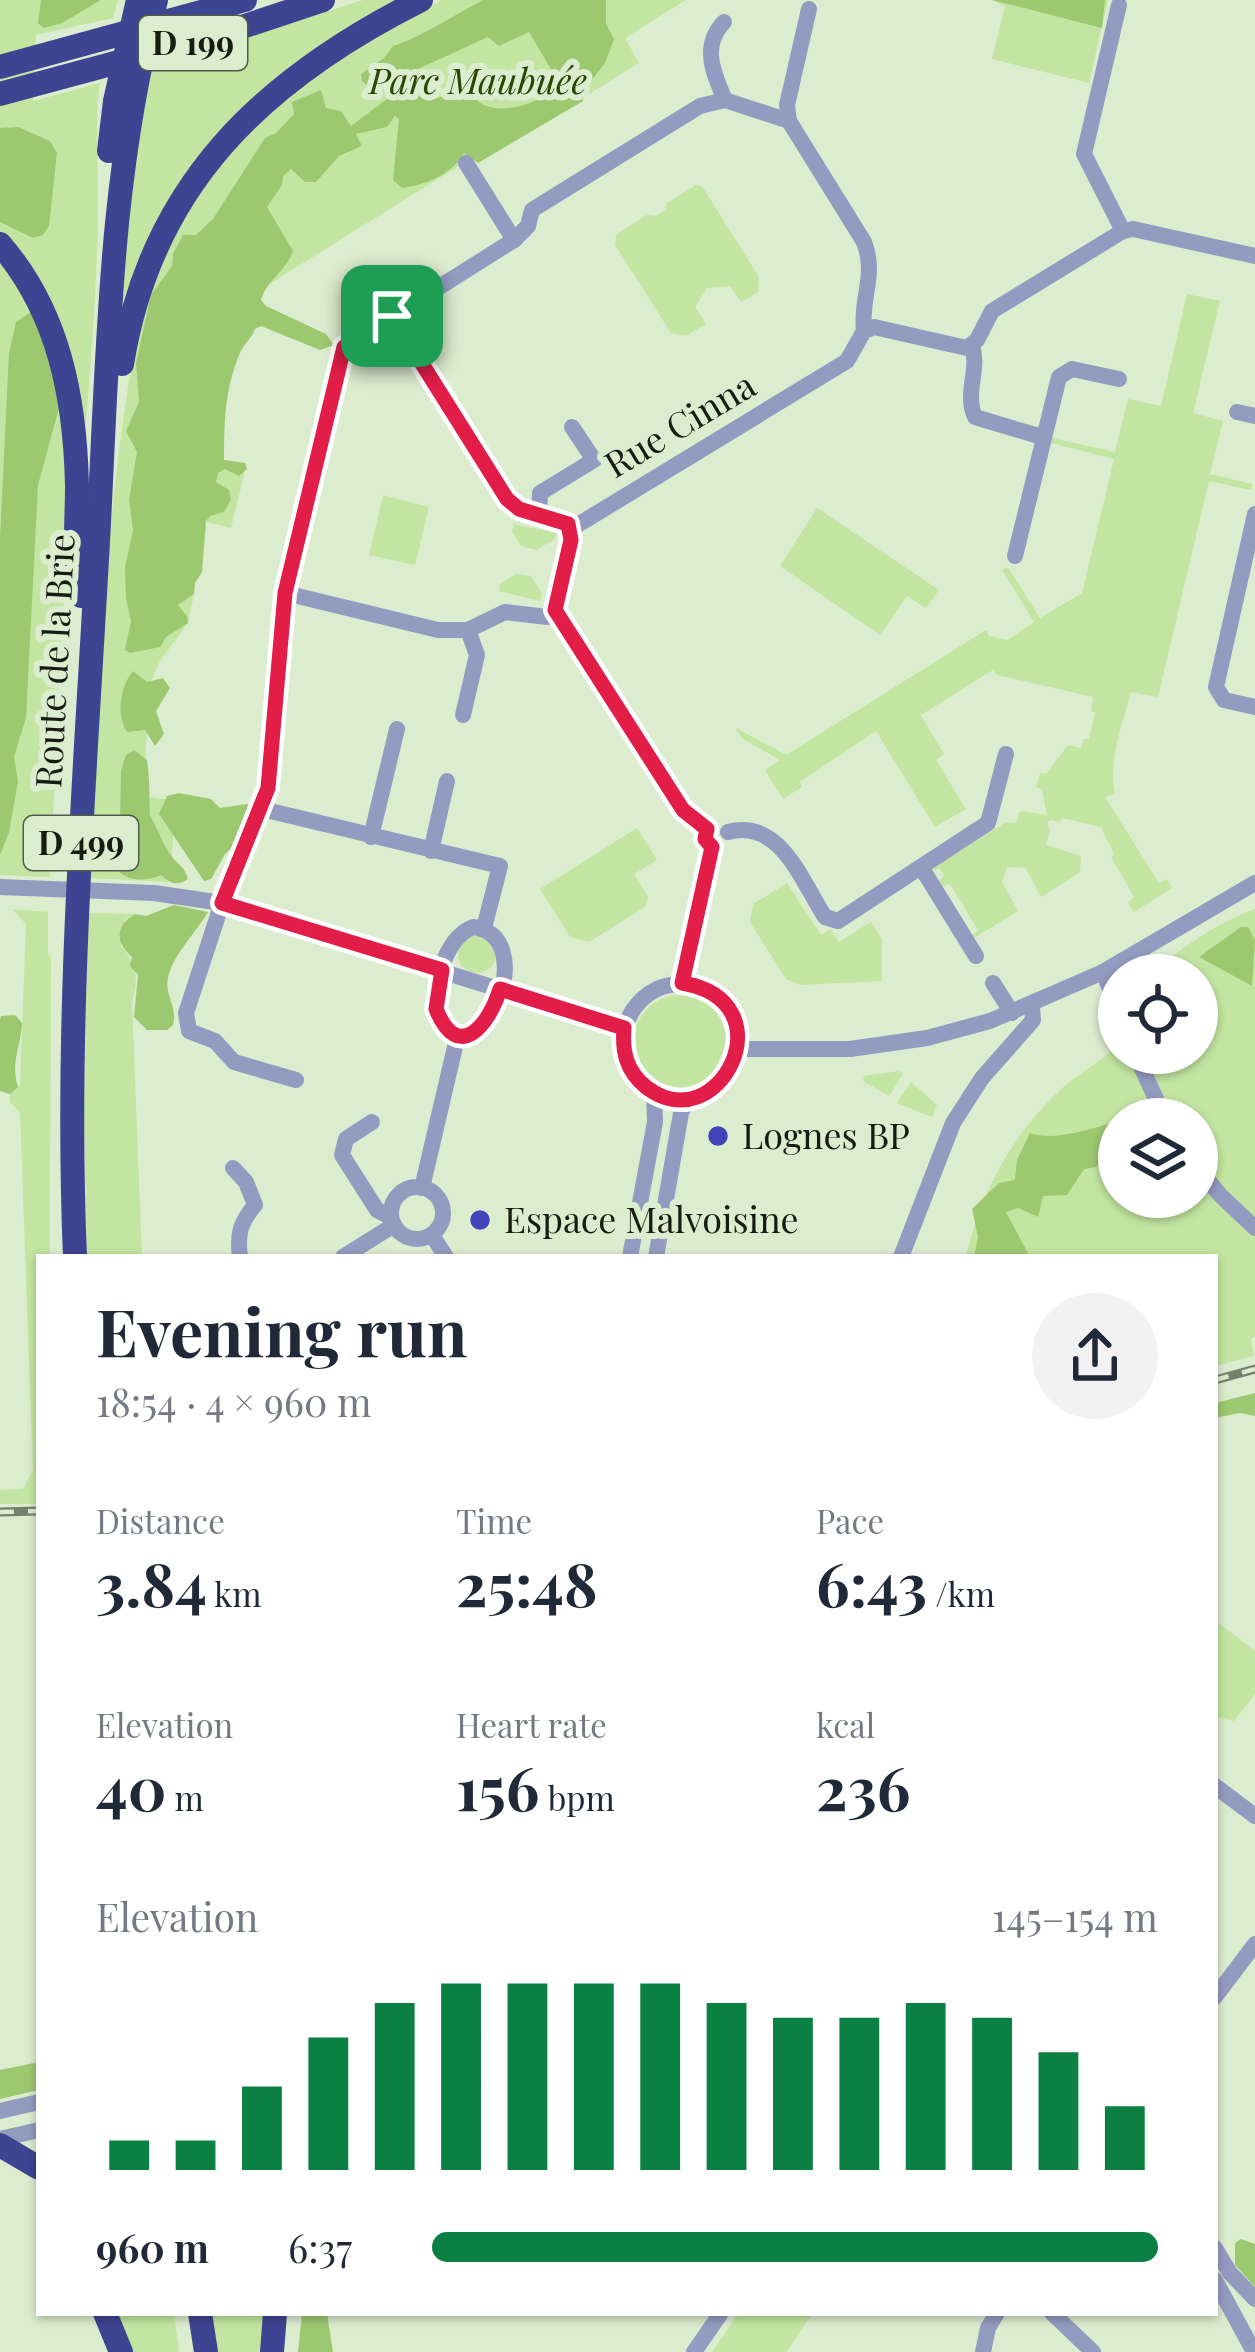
<!DOCTYPE html>
<html lang="en">
<head>
<meta charset="utf-8">
<style>
	:root { --surface:#fff; --page:#f2f2f3; --text:#1f2937; --muted:#747a83; --accent:#0b8043 }
	body { margin:0; font-family:"Playfair Display",serif; background:var(--page); color:var(--text); height:100vh; display:flex; flex-direction:column; font-size:45px; white-space:nowrap }
	* { box-sizing:border-box; margin:0 }
	p { font-size:39px; color:var(--muted) }
	.icon { flex:none; width:66px; height:66px; fill:none; stroke:currentColor; stroke-width:2; stroke-linecap:round; stroke-linejoin:round }
	.map { position:relative; flex:1; overflow:hidden }
	.details { position:absolute; left:36px; top:1254px; width:1182px; height:1062px; display:flex; flex-direction:column; background:var(--surface); border-radius:0px; box-shadow:0 3px 9px #0004 }
	.details>* { flex:none }
	.tools { position:absolute; left:1098px; top:954px; display:grid; gap:24px }
	.tools a { display:grid; place-items:center; width:120px; height:120px; border-radius:50%; background:var(--surface); box-shadow:0 3px 9px #0004; font-size:60px }
	.pin { position:absolute; display:grid; place-items:center; width:102px; height:102px; color:#fff; margin:-51px; border-radius:24px; box-shadow:0 6px 18px #0006 }
	.round { display:grid; place-items:center; flex:none; width:126px; height:126px; border-radius:63px; background:var(--page) }
	.headline { display:flex; align-items:center; justify-content:space-between; height:204px; padding:0 60px }
	h1 { font-size:66px; font-weight:700; line-height:90px }
	.stats { display:grid; grid-template-columns:repeat(3,1fr); gap:18px; height:204px; padding:12px 60px }
	.stats div { display:grid; align-content:center }
	.stats b { font-size:60px; font-weight:700 }
	.stats small { font-size:33px; font-weight:400 }
	.stats p { font-size:33px }
	.chart { height:336px; padding:24px 60px }
	.chart p { display:flex; justify-content:space-between }
	.chart svg { width:100%; height:216px; margin-top:12px; stroke:var(--accent); stroke-width:6 }
	ul { padding:0 60px; list-style:none; font-size:39px }
	li { display:grid; grid-template-columns:192px 144px 1fr; align-items:center; height:90px }
	li i { height:30px; border-radius:15px; background:var(--accent) }
	.map>svg:first-child { display:block }
	.green { fill:#c2e6a1; fill-rule:evenodd }
	.forest { fill:#9cc870 }
	.lines { fill:none; stroke-linecap:round; stroke-linejoin:round }
	.minor { stroke:#949bc1; stroke-width:16 }
	.highway { stroke:#3d4491; stroke-width:24 }
	.rail-casing { stroke:#75806c; stroke-width:9 }
	.rail { stroke:#dceccf; stroke-width:4.5; stroke-dasharray:14; stroke-linecap:butt }
	.route-casing { stroke:#fff; stroke-width:24 }
	.route { stroke:#e11d48; stroke-width:15 }
	.poi-dot { fill:#4244b9; stroke:#dceccf; stroke-width:4.5 }
	.labels { text-anchor:middle; stroke-width:12; stroke-linejoin:round; paint-order:stroke }
	.shield { fill:#dceccf; stroke:#515a4a; stroke-width:3 }
	.shield-label { font-size:33px; font-weight:bold; fill:#161c11 }
	.park-label { font-size:36px; font-style:italic; fill:#2b4504; stroke:#dceccf }
	.street-label { font-size:36px; fill:#161c11; stroke:#dceccf }
	.poi-label { font-size:36px; fill:#161c11; stroke:#dceccf; text-anchor:start }
</style>
</head>
<body>
<div class="map">
<svg width="1255" height="2352" viewBox="0 0 1255 2352">
	<rect width="100%" height="100%" fill="#dceccf"/>
	<!-- green -->
	<g class="green">
		<path d="M0,0h118l-5,18 -77,17 -3,66 67,-18c-6,36 -1,89 -2,129 -1,74 -7,148 -13,222l-38,-97 19,111 -1,128 -15,301 -50,-2z"/>
		<polygon points="363,0 407,0 218,140 119,345 122,246 151,68"/>
		<path d="M442,0h244l-61,38 14,25 -161,100 -5,-6 -226,141 -22,78 -1,84 22,7 -15,61 -33,-8 -4,74 -6,29 -28,38 -10,23 -7,112 34,5 -8,81 -79,-4c5,-125 8,-250 23,-374 14,-124 25,-233 103,-336 57,-75 144,-125 226,-168z"/>
		<polygon points="992,0 1108,0 1089,83 992,59 1005,6"/>
		<polygon points="696,185 702,186 759,277 758,292 741,302 730,286 707,288 695,307 706,324 686,336 671,333 615,245 616,235 647,215 656,216 665,210 667,203"/>
		<path d="M1187,294l33,7 -27,112 30,8 -13,53 42,10 -1,6 -42,-9 -51,216 -27,-5c-9,35 -23,66 -16,102l-10,3 54,86 8,-4 5,9 -38,24 -6,-10 6,-5 -23,-40 3,-3 -13,-27 -39,-9 -3,4 -8,-2 -4,3 3,7 -4,15 35,11 -1,16 -39,25 -15,-29 -19,-1 -5,15 16,29 -44,27 -2,-3 6,-5 -28,-46 -8,3 -4,-6 6,-5 -4,-8 -8,3v-3l74,-46 10,1 4,-12 27,4 -5,-26 -6,-2 4,-14 6,1 22,-29 13,3 3,-9h5l6,-26 -4,-2 2,-14 -96,-22 -4,-5 -72,45 23,39 -8,6 30,49 -31,18 -59,-96 -76,51 2,5 -19,12 -18,-29 15,-10 -39,-22 -5,-10 50,27 200,-125 3,6 18,4 27,-18 -32,-52 6,-3 32,51 42,-25 32,-134 -63,-16 1,-5 63,14 13,-53 33,7z"/>
		<polygon points="383,495 429,507 415,565 369,555"/>
		<polygon points="817,508 939,590 926,608 907,596 880,635 780,566"/>
		<polygon points="514,524 556,533 555,539 536,550 521,546 512,531"/>
		<polygon points="516,574 531,576 542,594 540,601 499,591 500,584"/>
		<polygon points="637,828 657,860 634,874 648,897 645,907 589,942 570,937 540,889"/>
		<polygon points="787,883 821,935 830,929 839,942 871,922 882,939 882,981 800,985 786,979 750,922 753,904"/>
		<polygon points="12,909 48,912 48,955 51,956 50,1257 39,1257 39,1504 0,1504 0,1490 23,1489 33,1470 20,1113 10,1102 10,1094 20,1085 26,924"/>
		<path d="M1255,909v428l-4,2 3,17 -39,10v-109h-249c14,-65 46,-122 95,-168 18,-17 43,-28 58,-46v10h78v-78h-47c31,-27 66,-52 105,-66zM1119,1119h78v78h-78z"/>
		<path d="M88,913l47,1 -9,5 -5,27c16,19 18,32 11,56l10,255h-55l-3,-148z"/>
		<circle cx="477" cy="954" r="19"/>
		<circle cx="680" cy="1041" r="46"/>
		<polygon points="900,1071 903,1074 889,1096 863,1081 864,1076"/>
		<polygon points="911,1082 937,1105 932,1117 897,1103"/>
		<polygon points="1215,1620 1255,1651 1255,1694 1234,1721 1215,1717"/>
		<polygon points="116,2313 174,2313 179,2352 131,2352"/>
		<polygon points="208,2313 268,2313 266,2352 214,2352"/>
		<polygon points="739,2313 813,2313 786,2352 712,2352"/>
	</g>
	<!-- forest -->
	<g class="forest">
		<polygon points="41,0 101,0 62,23 44,28 38,23"/>
		<path d="M483,0h123v24l8,15 -9,24 -20,26 -2,12 -105,62 -14,-10c-11,21 -39,32 -62,35l-9,-8 6,-61 -4,-3 -8,11 -31,7 6,12 -23,10 -23,26h-11l-14,-13 -8,7 -1,9 -15,22 26,44c-7,21 -26,28 -32,49l5,6 60,28 8,11 -14,5 -59,-24 -6,3c-4,10 -11,15 -15,24 -15,35 -16,68 -16,107l21,3 2,6 -8,7 -14,-7 -7,4 -2,9 13,8 2,10 -7,12 -14,4 -4,5 -4,51 -7,11 -1,11 -16,11 9,11 1,7 -22,14 -6,10 -30,6 -5,-3 6,-29 -5,-23 -1,-31 8,-37 -4,-30 8,-48 -11,-21 13,-29 -3,-39 15,-68 21,-29 1,-12 10,-19h13l17,-16 52,-81 11,-5 18,-19 -2,-12 29,-12 5,18 15,3 10,15 56,-42 17,3 10,12 33,-9c5,4 9,11 15,14 22,12 63,-2 77,-21l-30,-51 -30,14 -11,-9 -105,48 -13,2 -8,-6 -1,-7 23,-16 9,-12c29,-9 61,-31 90,-46z"/>
		<polygon points="992,0 1105,0 1102,28"/>
		<polygon points="18,127 50,141 57,153 49,226 43,235 33,238 0,222 0,128"/>
		<polygon points="33,311 62,397 38,485 26,718 14,757 18,782 9,832 0,855 0,538 9,353 16,322"/>
		<path d="M133,671l14,11 16,-4 7,10 -14,23 8,23 -9,12 -10,-16 -18,2c-11,-18 -7,-45 6,-61z"/>
		<path d="M134,750l13,10c3,19 2,36 3,56 7,11 12,27 20,38 7,11 14,11 18,25 -11,8 -18,4 -27,-4 -14,6 -30,7 -42,-3l2,-101 5,-16z"/>
		<polygon points="179,793 211,799 220,808 247,804 252,808 238,842 225,854 211,879 204,881 159,814 167,796"/>
		<path d="M174,905l34,7c-12,21 -35,42 -40,66 -4,17 10,29 5,47l-6,5h-20l-13,-13 4,-42 -8,-9 2,-9c-17,-15 -17,-31 3,-43l11,2z"/>
		<polygon points="1241,927 1248,927 1255,940 1252,986 1199,957"/>
		<path d="M15,1015l7,8c-1,24 -12,39 -4,64l-8,7 -10,-3v-71l1,-4z"/>
		<path d="M1108,1124l6,3 4,24 -23,16 -11,2 -17,26 -24,1 -5,21 -20,-9 -12,4 24,45h-56l4,-20 -6,-28 27,-26 16,-3 2,-20 13,-27c19,8 56,-2 78,-9z"/>
		<polygon points="1255,1393 1255,1416 1240,1413 1215,1418 1215,1403"/>
		<polygon points="39,2062 39,2090 0,2099 0,2070"/>
		<polygon points="1241,2239 1255,2244 1255,2287 1235,2265 1235,2243"/>
		<polygon points="302,2313 327,2313 333,2352 298,2352"/>
	</g>
	<g class="lines">
		<!-- minor -->
		<g class="minor">
			<polyline points="1119,5 1084,154 1123,231"/>
			<path d="M809,9l-22,96 2,16 75,121c13,34 -4,55 0,89"/>
			<path d="M724,22c-23,24 -11,50 1,78"/>
			<polyline points="466,163 514,240"/>
			<polyline points="392,316 507,499 519,509 564,519 571,529"/>
			<polyline points="864,331 874,327 967,348 977,340 992,311 1123,231 1133,229 1255,256"/>
			<path d="M972,346c8,24 -8,47 3,71l67,20"/>
			<polyline points="1237,412 1255,416"/>
			<polyline points="539,514 540,493 594,460 572,427"/>
			<polyline points="1255,514 1216,687 1224,700 1255,707"/>
			<polyline points="1015,556 1059,377 1072,369 1119,379"/>
			<polyline points="285,593 438,630 468,630 505,612 547,617 555,610"/>
			<polyline points="463,715 477,655 468,630"/>
			<polyline points="262,809 500,866 484,928"/>
			<polyline points="707,829 683,810 555,610 571,529 847,361 864,331"/>
			<path d="M728,832c52,-14 73,48 97,85l13,4 150,-98 18,-69"/>
			<polyline points="371,837 397,729"/>
			<polyline points="431,851 447,781"/>
			<polyline points="921,867 976,956"/>
			<polyline points="0,887 154,893 222,903 624,1028"/>
			<path d="M473,927c67,7 14,148 -32,94 -11,-27 2,-83 32,-94z"/>
			<polyline points="1103,972 1119,1011"/>
			<polyline points="681,983 712,847"/>
			<polyline points="993,983 1012,1013"/>
			<circle cx="681" cy="1041" r="57"/>
			<polyline points="738,1049 850,1049 927,1038 990,1021 1103,972 1255,883"/>
			<polyline points="1135,1053 1165,1119"/>
			<polyline points="296,1080 234,1062 215,1041 189,1031 186,1013 222,903 268,788 285,593 344,347 514,240 528,226 532,210 700,106 725,100 789,121"/>
			<polyline points="372,1122 346,1139 342,1155 377,1210 391,1217"/>
			<polyline points="1197,1167 1221,1196 1255,1228"/>
			<path d="M233,1168l13,14 9,23c-15,18 -18,29 -15,52"/>
			<circle cx="417" cy="1213" r="26"/>
			<polyline points="422,1188 458,1034"/>
			<polyline points="432,1235 446,1257"/>
			<polyline points="343,1257 394,1225"/>
			<polyline points="630,1257 655,1122 654,1092"/>
			<polyline points="656,1257 681,1113 687,1098"/>
			<polyline points="901,1257 953,1123 982,1078 1033,1020 1032,1006"/>
			<polyline points="1215,1786 1255,1816"/>
			<polyline points="1215,1997 1255,1944"/>
			<polyline points="0,2111 39,2102"/>
			<polyline points="0,2139 39,2130"/>
			<polyline points="1215,2248 1230,2273 1255,2299"/>
			<polyline points="1215,2280 1254,2352"/>
			<polyline points="1052,2313 1093,2352"/>
			<polyline points="694,2352 721,2313"/>
			<polyline points="983,2352 988,2328 997,2313"/>
		</g>
		<!-- highway -->
		<g class="highway">
			<polyline points="0,67 245,0"/>
			<polyline points="0,94 215,36 323,0"/>
			<polyline points="109,151 115,101 138,0"/>
			<path d="M0,244c59,68 75,154 77,241 0,38 -4,73 4,111"/>
			<path d="M122,364c29,-180 142,-285 299,-364"/>
			<path d="M75,1257c-10,-233 9,-466 22,-698 11,-187 10,-378 59,-559"/>
			<polyline points="0,2145 39,2168"/>
			<polyline points="105,2313 121,2352"/>
			<polyline points="200,2313 206,2352"/>
			<polyline points="272,2352 275,2313"/>
		</g>
		<!-- rail casing -->
		<g class="rail-casing">
			<g id="rail">
				<polyline points="1215,1380 1255,1369"/>
				<polyline points="0,1512 39,1511"/>
			</g>
		</g>
		<!-- rail -->
		<use href="#rail" class="rail"/>
	</g>
	<g class="lines">
		<!-- route casing -->
		<g class="route-casing">
			<path id="route" d="M392,316l115,183 12,10 49,15 3,16 -16,70 128,200 24,19 -2,10 7,8 -30,136c109,18 36,160 -36,104 -20,-16 -24,-36 -22,-59l-124,-39c-11,36 -42,75 -64,20l6,-39 -220,-67 46,-115 17,-195 59,-246z"/>
		</g>
		<!-- route -->
		<use href="#route" class="route"/>
	</g>
	<!-- markers -->
	<g class="poi-dot">
		<circle cx="718" cy="1136" r="12"/>
		<circle cx="480" cy="1220" r="12"/>
	</g>
	<g class="labels">
		<!-- shield labels -->
		<g class="shield">
			<rect x="139" y="16" width="108" height="54" rx="9"/>
			<rect x="24" y="816" width="114" height="54" rx="9"/>
		</g>
		<g class="shield-label">
			<text x="193" y="55">D 199</text>
			<text x="81" y="855">D 499</text>
		</g>
		<!-- park labels -->
		<g class="park-label">
			<text x="478" y="94">Parc Maubuée</text>
		</g>
		<!-- street labels -->
		<g class="street-label">
			<text transform="translate(680 425) rotate(-31)" y="13">Rue Cinna</text>
			<text transform="translate(55 661) rotate(-87)" y="13">Route de la Brie</text>
		</g>
		<!-- poi labels -->
		<g class="poi-label">
			<text x="742" y="1149">Lognes BP</text>
			<text x="504" y="1233">Espace Malvoisine</text>
		</g>
	</g>
</svg>
<div class="tools">
<a><svg class="icon" aria-label="locate" viewBox="0 0 24 24"><circle cx="12" cy="12" r="6"/><path d="M12 2v4M12 18v4M2 12h4M18 12h4"/></svg></a>
<a><svg class="icon" aria-label="layers" viewBox="0 0 24 24"><path d="M12 4l9 5-9 5-9-5zM3 14l9 5 9-5"/></svg></a>
</div>
<div class="pin" style="left:392px;top:316px;background:#1e9e55"><svg class="icon" aria-label="arrive" viewBox="0 0 24 24"><path d="M6 21V4h12l-3 4 3 4H6"/></svg></div>
<section class="details">
<div class="headline"><div><h1>Evening run</h1><p>18:54 · 4 × 960 m</p></div><a class="round"><svg class="icon" aria-label="share" viewBox="0 0 24 24"><path d="M12 15V3M7 8l5-5 5 5M5 13v7h14v-7"/></svg></a></div>
<div class="stats">
<div><p>Distance</p><b>3.84<small> km</small></b></div>
<div><p>Time</p><b>25:48</b></div>
<div><p>Pace</p><b>6:43<small> /km</small></b></div>
</div>
<div class="stats">
<div><p>Elevation</p><b>40<small> m</small></b></div>
<div><p>Heart rate</p><b>156<small> bpm</small></b></div>
<div><p>kcal</p><b>236</b></div>
</div>
<div class="chart"><p><span>Elevation</span>145–154 m</p>
<svg viewBox="0 0 160 44" preserveAspectRatio="none"><path d="M5 44V38M15 44V38M25 44V27M35 44V17M45 44V10M55 44V6M65 44V6M75 44V6M85 44V6M95 44V10M105 44V13M115 44V13M125 44V10M135 44V13M145 44V20M155 44V31"/></svg>
</div>
<ul>
<li><b>960 m</b>6:37<i style="width:100%"></i></li>
</ul>
</section>
</div>
</body>
</html>
